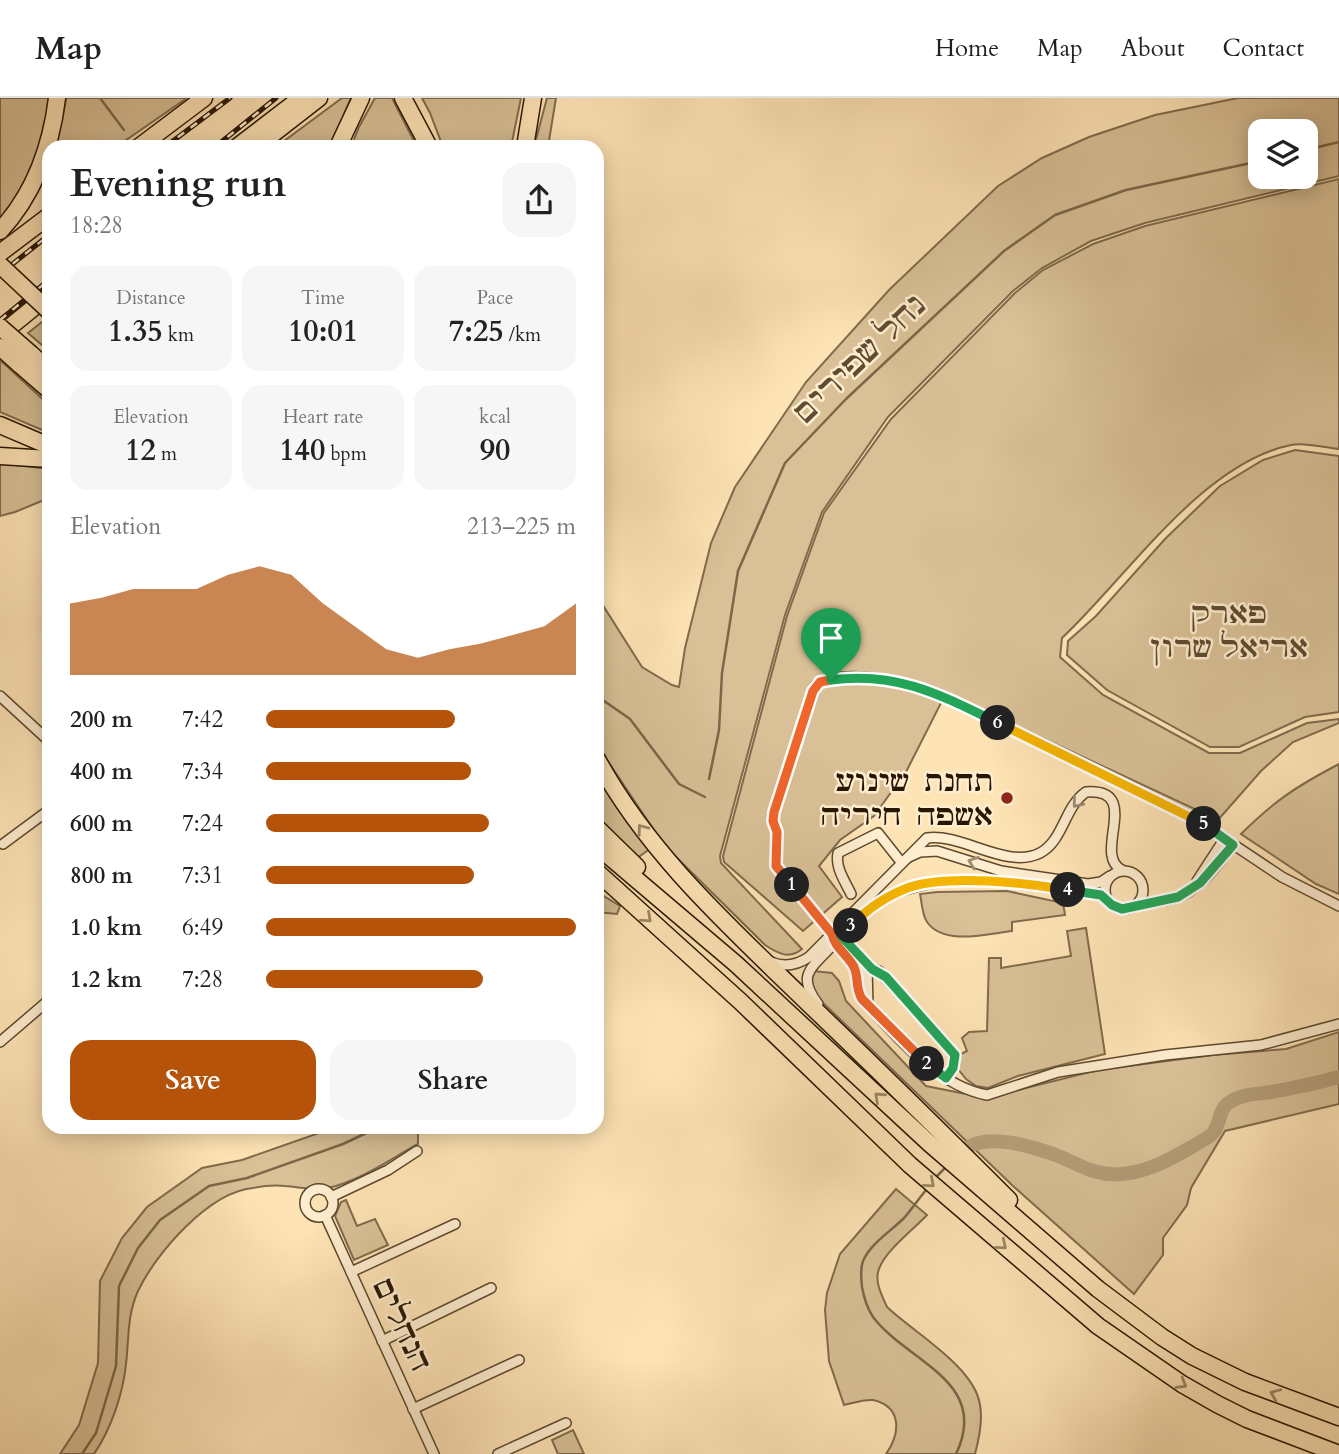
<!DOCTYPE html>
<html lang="en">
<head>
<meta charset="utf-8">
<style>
	:root { --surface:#fff; --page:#f6f6f6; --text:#222; --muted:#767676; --line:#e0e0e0; --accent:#b45309 }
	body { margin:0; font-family:Cardo,"Frank Ruhl Libre",serif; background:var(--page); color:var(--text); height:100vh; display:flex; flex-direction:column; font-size:26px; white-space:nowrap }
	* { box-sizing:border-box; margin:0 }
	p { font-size:23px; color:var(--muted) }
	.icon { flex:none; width:38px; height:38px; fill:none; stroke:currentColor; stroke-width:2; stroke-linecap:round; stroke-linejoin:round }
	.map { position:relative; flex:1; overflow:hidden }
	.panel { position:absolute; left:42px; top:42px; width:562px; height:994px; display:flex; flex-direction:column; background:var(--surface); border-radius:21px; box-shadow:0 4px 18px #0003 }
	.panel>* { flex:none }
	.buttons { position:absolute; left:1248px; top:21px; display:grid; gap:14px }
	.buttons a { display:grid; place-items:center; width:70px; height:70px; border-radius:14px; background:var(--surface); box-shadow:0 4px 18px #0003; font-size:35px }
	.pin { position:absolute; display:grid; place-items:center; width:60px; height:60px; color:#fff; margin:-72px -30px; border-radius:50% 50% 50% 0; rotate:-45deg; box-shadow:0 0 7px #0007 }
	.pin .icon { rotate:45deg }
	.km { position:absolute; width:35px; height:35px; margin:-18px; border-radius:50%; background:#222; color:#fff; font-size:19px; line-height:35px; text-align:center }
	.round { display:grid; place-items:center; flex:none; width:74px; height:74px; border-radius:21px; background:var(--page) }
	.headline { display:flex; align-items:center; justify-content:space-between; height:119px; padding:0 28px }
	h1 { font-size:38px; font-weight:800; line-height:52px }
	.figures { display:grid; grid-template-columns:repeat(3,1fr); gap:10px; height:119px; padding:7px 28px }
	.figures div { display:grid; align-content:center; border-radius:18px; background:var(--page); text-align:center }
	.figures b { font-size:30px; font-weight:800 }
	.figures small { font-size:19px; font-weight:400 }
	.figures p { font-size:19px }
	.chart { height:196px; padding:14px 28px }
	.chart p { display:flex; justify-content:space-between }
	.chart svg { width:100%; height:126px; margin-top:7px; fill:var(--accent); opacity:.7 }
	.primary-button { display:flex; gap:14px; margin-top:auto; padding:14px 28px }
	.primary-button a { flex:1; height:80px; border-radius:21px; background:var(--accent); color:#fff; font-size:28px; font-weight:800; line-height:80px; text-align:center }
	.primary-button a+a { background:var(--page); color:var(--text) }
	ul { padding:0 28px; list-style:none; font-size:23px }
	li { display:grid; grid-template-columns:112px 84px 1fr; align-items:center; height:52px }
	li i { height:18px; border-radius:9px; background:var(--accent) }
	header { display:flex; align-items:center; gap:42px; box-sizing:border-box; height:98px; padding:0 35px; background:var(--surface); border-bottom:2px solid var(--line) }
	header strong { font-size:33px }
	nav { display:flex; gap:38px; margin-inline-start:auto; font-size:24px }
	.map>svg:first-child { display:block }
	.green { fill:#d9c096; stroke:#806b4c; stroke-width:2; fill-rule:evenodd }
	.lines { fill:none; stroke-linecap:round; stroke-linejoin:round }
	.stream { stroke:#7c6748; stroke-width:2.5 }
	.river { stroke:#b59d78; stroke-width:14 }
	.street-casing { stroke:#5d492e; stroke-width:12 }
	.highway-casing { stroke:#271601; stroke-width:19 }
	.street { stroke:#feedcf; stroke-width:9 }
	.highway { stroke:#fee3b5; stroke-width:16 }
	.rail-casing { stroke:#271601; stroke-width:5 }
	.rail { stroke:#feedcf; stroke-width:2.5; stroke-dasharray:8; stroke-linecap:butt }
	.highway-bridge-casing { stroke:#271601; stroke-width:19; stroke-linecap:butt }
	.highway-bridge { stroke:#fee3b5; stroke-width:16 }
	.oneway { stroke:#9d8c72 }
	.oneway2 { stroke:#9d8764 }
	.split-1-casing { stroke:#fff; stroke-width:14 }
	.split-2-casing { stroke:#fff; stroke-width:14 }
	.split-3-casing { stroke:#fff; stroke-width:14 }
	.split-4-casing { stroke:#fff; stroke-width:14 }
	.split-5-casing { stroke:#fff; stroke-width:14 }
	.split-6-casing { stroke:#fff; stroke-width:14 }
	.split-7-casing { stroke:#fff; stroke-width:14 }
	.split-1 { stroke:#f0652b; stroke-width:9 }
	.split-2 { stroke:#f0652b; stroke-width:9 }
	.split-3 { stroke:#22a559; stroke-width:9 }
	.split-4 { stroke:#f5b400; stroke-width:9 }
	.split-5 { stroke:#22a559; stroke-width:9 }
	.split-6 { stroke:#f5b400; stroke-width:9 }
	.split-7 { stroke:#22a559; stroke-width:9 }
	.poi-dot { fill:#8f2418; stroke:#feedcf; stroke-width:2.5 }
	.labels { text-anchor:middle; stroke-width:5; stroke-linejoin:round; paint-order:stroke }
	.park-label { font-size:30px; font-style:italic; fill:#5c492e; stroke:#feedcf }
	.poi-label { font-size:30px; fill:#271601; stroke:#feedcf; text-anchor:end }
	.street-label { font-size:30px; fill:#271601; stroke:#feedcf }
	.water-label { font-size:32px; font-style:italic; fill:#604c31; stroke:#feedcf }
</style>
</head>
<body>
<header>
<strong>Map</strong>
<nav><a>Home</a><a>Map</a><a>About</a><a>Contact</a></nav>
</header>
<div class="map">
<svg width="1339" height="1356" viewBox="0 0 1339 1356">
	<rect width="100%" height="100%" fill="#fee3b5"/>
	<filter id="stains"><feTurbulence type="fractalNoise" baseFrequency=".00286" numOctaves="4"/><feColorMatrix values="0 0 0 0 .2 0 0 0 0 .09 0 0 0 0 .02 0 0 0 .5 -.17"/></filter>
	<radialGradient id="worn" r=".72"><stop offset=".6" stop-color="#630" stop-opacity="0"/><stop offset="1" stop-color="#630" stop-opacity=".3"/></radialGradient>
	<!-- green -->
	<g class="green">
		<polygon points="0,0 51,0 31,79 0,122"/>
		<path d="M66,0h121l-71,49h-61c3,-17 9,-32 11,-49z"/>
		<polygon points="342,0 351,0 330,49 276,49"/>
		<polygon points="375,0 392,0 417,49 351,49 359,29"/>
		<polygon points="422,0 521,0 511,49 443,49 430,15"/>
		<polygon points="547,0 556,0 548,49 534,49"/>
		<path d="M1238,0h101v78l-194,47 -54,18 -49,27 -29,23 -125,126 -66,95 -37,103 -65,241 1,7 81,86c-13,11 -25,4 -37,-4l-101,-100 -67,-100v-149l45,71 30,18 7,2 6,-39 26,-105 24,-56 71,-105 83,-92 109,-104 44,-28 47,-21 66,-22zM1260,33h46v46h-46z"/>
		<path d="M1339,81v270c-14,-1 -34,-7 -48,-4 -89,18 -164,132 -229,193l-2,19 43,38 106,58h31l67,-30 32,-4v4l-46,19 -32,29 -43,49 -272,-127 -39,77 -33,46 -34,24 -21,26 23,31 -39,34 -79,-69 -1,-6 64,-240 37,-103 67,-94 124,-126 28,-23 50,-26 52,-18z"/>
		<polygon points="47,220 49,222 49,253 28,235"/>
		<polygon points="0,262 49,307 49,335 0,314"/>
		<polygon points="1295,352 1339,358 1339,614 1305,619 1239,649 1210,649 1107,592 1067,557 1068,543 1096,518 1165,441 1220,388 1263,362"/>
		<polygon points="0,365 49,371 49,400 15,414 0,418"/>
		<path d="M1339,666v130l-23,-10 -75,-50c33,-33 56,-48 98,-70z"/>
		<polygon points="597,669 651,750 636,761 597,724"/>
		<path d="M1007,793l56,12 2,12 -53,7v9c-25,3 -68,15 -85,-9 -5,-7 -5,-19 -7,-28l17,-2z"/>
		<polygon points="597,794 620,808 617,816 597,814"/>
		<polygon points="1086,830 1105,956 1018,978 988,990 976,988 966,981 958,971 961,956 967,953 962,940 969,934 987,933 989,860 1001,860 1001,870 1071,858 1067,833"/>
		<polygon points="813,873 832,875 839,883 846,903 926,988 986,1000 1098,972 1213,957 1286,951 1339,934 1339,1006 1225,1033 1191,1090 1187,1107 1163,1140 1163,1157 1134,1196 1013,1088 820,902 809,884"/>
		<path d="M336,1029h82v17c-29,16 -58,37 -90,44 -15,3 -28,-1 -43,-2 -10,-1 -22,0 -32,2 -44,4 -97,65 -115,103 -11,24 -9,48 -12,73 -3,30 -15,65 -32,90h-34l19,-29 19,-62 2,-82 22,-43 25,-31 55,-39 40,-8z"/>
		<path d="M896,1091l31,26c-13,14 -42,36 -48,54 -5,12 3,27 8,38 26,25 88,60 93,98 3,16 -1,34 -5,49h-89c14,-20 17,-47 -13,-54 -9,-1 -20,3 -29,5l-15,-44 -4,-51 2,-17 13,-39z"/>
		<polygon points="346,1102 357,1128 375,1121 388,1147 354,1162 335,1118 341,1104"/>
		<polygon points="573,1332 584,1356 558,1356 552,1342"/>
	</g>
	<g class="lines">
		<!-- stream -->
		<g class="stream">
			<polyline points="100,0 124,32"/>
			<polyline points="1306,52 1339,44"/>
			<polyline points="597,598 630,621 679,686 705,699"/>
			<polyline points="709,681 719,632 722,575 738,473 785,365 846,301 1004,153 1055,117 1126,92 1260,63"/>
			<polyline points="935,1080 948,1067"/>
			<path d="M927,1091c-8,9 -15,20 -23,29 -14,14 -33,25 -41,43 -3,8 -2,17 -1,26 2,11 5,21 11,30 34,45 118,64 83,137"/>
			<polyline points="82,1356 96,1335 116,1268 119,1188 138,1150 160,1122 209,1088 247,1080 343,1046 379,1029"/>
		</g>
		<!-- river -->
		<path class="river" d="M965,1051c21,-15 58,-5 82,3 28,8 43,25 75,22 27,-2 50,-16 73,-29 6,-4 14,-7 18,-12 8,-10 5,-24 17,-31 12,-8 28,-8 41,-10 23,-4 46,-9 68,-15"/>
		<!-- street casing -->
		<g class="street-casing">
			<g id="street">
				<polyline points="0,598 49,643"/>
				<polyline points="3,746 49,712"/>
				<polyline points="909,759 920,754 937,753 1001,773 1088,786 1101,784 1110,778"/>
				<circle cx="1124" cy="792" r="19"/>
				<polyline points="1197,783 1225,740"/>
				<path d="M851,796c-6,-13 -16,-26 -13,-41l40,-20 23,29"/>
				<path d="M1136,807c13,-3 27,-3 39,-7 26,-8 42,-33 58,-53"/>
				<path d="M832,836l-56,-68 1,-34 -4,-11 1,-9 42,-127c35,-20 102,1 136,16l240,116 90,60 57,29"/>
				<path d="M771,864c14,6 26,3 38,-5l118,-119c35,-5 80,32 113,15 24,-13 24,-46 46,-61 58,-4 5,63 36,78"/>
				<polyline points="867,868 868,908"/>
				<path d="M872,871l-31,-33 -9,-2c3,14 15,20 22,33 6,11 1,21 8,32 35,37 73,86 125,96l71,-23 107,-17 96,-10 78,-21"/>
				<path d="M858,881l3,-6c7,-3 11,-4 18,-2l70,76c8,12 8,21 -3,31"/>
				<path d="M818,906c-19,-25 -11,-33 9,-53 12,-13 24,-27 38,-39 61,-51 156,-26 228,-19l8,2 7,6"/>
				<polyline points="0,944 49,902"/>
				<circle cx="319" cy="1105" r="14"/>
				<polyline points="331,1099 388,1072 417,1053"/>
				<polyline points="325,1117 434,1356"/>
				<polyline points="351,1174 455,1126"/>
				<polyline points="382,1243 491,1190"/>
				<polyline points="413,1311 519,1262"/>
				<polyline points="498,1356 566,1325"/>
			</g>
		</g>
		<!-- highway casing -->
		<g class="highway-casing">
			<g id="highway">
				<polyline points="403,0 429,49"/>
				<polyline points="139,49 204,0"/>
				<polyline points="237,49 301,0"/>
				<polyline points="256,49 319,0"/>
				<polyline points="338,49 361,0"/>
				<polyline points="525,49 533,0"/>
				<path d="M0,133c34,-37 51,-83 57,-133"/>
				<polyline points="0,155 49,118"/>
				<polyline points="0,237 49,197"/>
				<polyline points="31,256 49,272"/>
				<polyline points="19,266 49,292"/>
				<polyline points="0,327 49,348"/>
				<polyline points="0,358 49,361"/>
				<path d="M597,661c52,96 134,169 211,244 68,65 135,131 201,197"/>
				<polyline points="597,730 637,769"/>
				<polyline points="597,748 736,866 929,1045 1098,1191 1162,1239 1192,1258 1245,1284 1339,1319"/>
				<polyline points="597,774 741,904 910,1067 1098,1228 1182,1286 1217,1306 1247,1321 1339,1356"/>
			</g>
		</g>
		<!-- street -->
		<use href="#street" class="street"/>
		<!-- highway -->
		<use href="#highway" class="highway"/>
		<!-- rail casing -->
		<g class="rail-casing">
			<g id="rail">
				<polyline points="165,49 230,0"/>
				<polyline points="215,49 276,0"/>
				<polyline points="0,176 49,137"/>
				<polyline points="0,222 49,182"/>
			</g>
		</g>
		<!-- rail -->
		<use href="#rail" class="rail"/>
		<!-- highway-bridge casing -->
		<g class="highway-bridge-casing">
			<g id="highway-bridge">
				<polyline points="0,167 49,213"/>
				<polyline points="0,229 31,256"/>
				<polyline points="0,249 19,266"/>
			</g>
		</g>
		<!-- highway-bridge -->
		<use href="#highway-bridge" class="highway-bridge"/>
	</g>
	<!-- one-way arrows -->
	<defs><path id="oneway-chevron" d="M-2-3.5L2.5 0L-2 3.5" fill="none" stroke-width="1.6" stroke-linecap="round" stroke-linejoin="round" transform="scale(1.75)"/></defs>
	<g class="oneway">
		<use href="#oneway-chevron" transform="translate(1077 705) rotate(129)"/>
		<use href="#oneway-chevron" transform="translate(973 764) rotate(-160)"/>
	</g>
	<g class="oneway2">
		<use href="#oneway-chevron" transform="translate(642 731) rotate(-127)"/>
		<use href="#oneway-chevron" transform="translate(647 820) rotate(42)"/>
		<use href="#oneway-chevron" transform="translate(879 999) rotate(-137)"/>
		<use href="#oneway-chevron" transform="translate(930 1085) rotate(41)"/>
		<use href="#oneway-chevron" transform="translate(1002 1147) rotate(40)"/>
		<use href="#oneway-chevron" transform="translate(1182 1286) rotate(31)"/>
		<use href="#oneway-chevron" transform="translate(1275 1296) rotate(-157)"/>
	</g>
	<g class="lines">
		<!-- split-1 casing -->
		<g class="split-1-casing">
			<polyline id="split-1" points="792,787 776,768 777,734 773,723 774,714 813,593 820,584 831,582"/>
		</g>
		<!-- split-2 casing -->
		<g class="split-2-casing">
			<path id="split-2" d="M792,787l40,49c3,14 15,20 22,33 5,11 1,21 8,32l65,65"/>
		</g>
		<!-- split-3 casing -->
		<g class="split-3-casing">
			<polyline id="split-3" points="851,828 841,838 872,871 886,879 955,957 953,970 946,980 927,966"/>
		</g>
		<!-- split-4 casing -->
		<g class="split-4-casing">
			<path id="split-4" d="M851,828c16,-17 37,-31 59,-39 40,-13 116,-4 158,3"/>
		</g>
		<!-- split-5 casing -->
		<g class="split-5-casing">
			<polyline id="split-5" points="1068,792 1101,797 1112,807 1122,811 1178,799 1200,785 1233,747 1204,726"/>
		</g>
		<!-- split-6 casing -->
		<g class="split-6-casing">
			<polyline id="split-6" points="998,625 1204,726"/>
		</g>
		<!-- split-7 casing -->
		<g class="split-7-casing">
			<path id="split-7" d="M831,582c66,-9 110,15 167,43"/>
		</g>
		<!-- split-1 -->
		<use href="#split-1" class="split-1"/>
		<!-- split-2 -->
		<use href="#split-2" class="split-2"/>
		<!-- split-3 -->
		<use href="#split-3" class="split-3"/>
		<!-- split-4 -->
		<use href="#split-4" class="split-4"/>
		<!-- split-5 -->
		<use href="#split-5" class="split-5"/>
		<!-- split-6 -->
		<use href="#split-6" class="split-6"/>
		<!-- split-7 -->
		<use href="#split-7" class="split-7"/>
	</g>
	<!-- markers -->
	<circle class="poi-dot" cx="1007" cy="700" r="7"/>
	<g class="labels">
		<!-- park labels -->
		<g class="park-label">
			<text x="1229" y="525">פארק<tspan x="1229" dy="34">אריאל שרון</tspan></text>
		</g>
		<!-- poi labels -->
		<g class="poi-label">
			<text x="993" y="693">תחנת שינוע<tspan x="993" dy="34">אשפה חיריה</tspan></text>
		</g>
		<!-- street labels -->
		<g class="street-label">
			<text transform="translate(402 1226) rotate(65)" y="10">הנחלים</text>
		</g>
		<!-- water labels -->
		<g class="water-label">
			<text transform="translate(859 260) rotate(-44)" y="11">נחל שפירים</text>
		</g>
	</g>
	<rect width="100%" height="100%" filter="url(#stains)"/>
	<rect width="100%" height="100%" fill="url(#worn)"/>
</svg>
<div class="buttons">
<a><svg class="icon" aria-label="layers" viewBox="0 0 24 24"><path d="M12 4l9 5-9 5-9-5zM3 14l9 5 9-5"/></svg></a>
</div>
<div class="pin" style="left:831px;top:582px;background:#1e9e55"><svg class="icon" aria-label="arrive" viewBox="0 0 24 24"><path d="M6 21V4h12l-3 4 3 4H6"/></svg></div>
<b class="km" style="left:792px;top:787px">1</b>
<b class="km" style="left:927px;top:966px">2</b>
<b class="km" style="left:851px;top:828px">3</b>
<b class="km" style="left:1068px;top:792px">4</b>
<b class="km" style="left:1204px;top:726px">5</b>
<b class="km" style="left:998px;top:625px">6</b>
<section class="panel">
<div class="headline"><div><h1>Evening run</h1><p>18:28</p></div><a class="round"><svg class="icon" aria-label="share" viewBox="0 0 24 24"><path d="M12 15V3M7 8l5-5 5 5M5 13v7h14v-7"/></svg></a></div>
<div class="figures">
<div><p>Distance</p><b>1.35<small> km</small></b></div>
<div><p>Time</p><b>10:01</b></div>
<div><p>Pace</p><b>7:25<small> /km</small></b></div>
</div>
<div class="figures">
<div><p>Elevation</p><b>12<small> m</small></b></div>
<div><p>Heart rate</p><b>140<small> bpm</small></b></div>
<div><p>kcal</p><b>90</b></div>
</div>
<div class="chart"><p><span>Elevation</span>213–225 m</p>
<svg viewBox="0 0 160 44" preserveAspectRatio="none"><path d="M0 44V19L10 17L20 14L30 14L40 14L50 9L60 6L70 9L80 19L90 27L100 35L110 38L120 35L130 33L140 30L150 27L160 19V44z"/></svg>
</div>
<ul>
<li><b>200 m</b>7:42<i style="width:61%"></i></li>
<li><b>400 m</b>7:34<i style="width:66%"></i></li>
<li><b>600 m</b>7:24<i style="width:72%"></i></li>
<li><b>800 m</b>7:31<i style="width:67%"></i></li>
<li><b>1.0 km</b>6:49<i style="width:100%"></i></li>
<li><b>1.2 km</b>7:28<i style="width:70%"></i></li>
</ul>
<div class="primary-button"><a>Save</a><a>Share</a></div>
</section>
</div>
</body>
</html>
